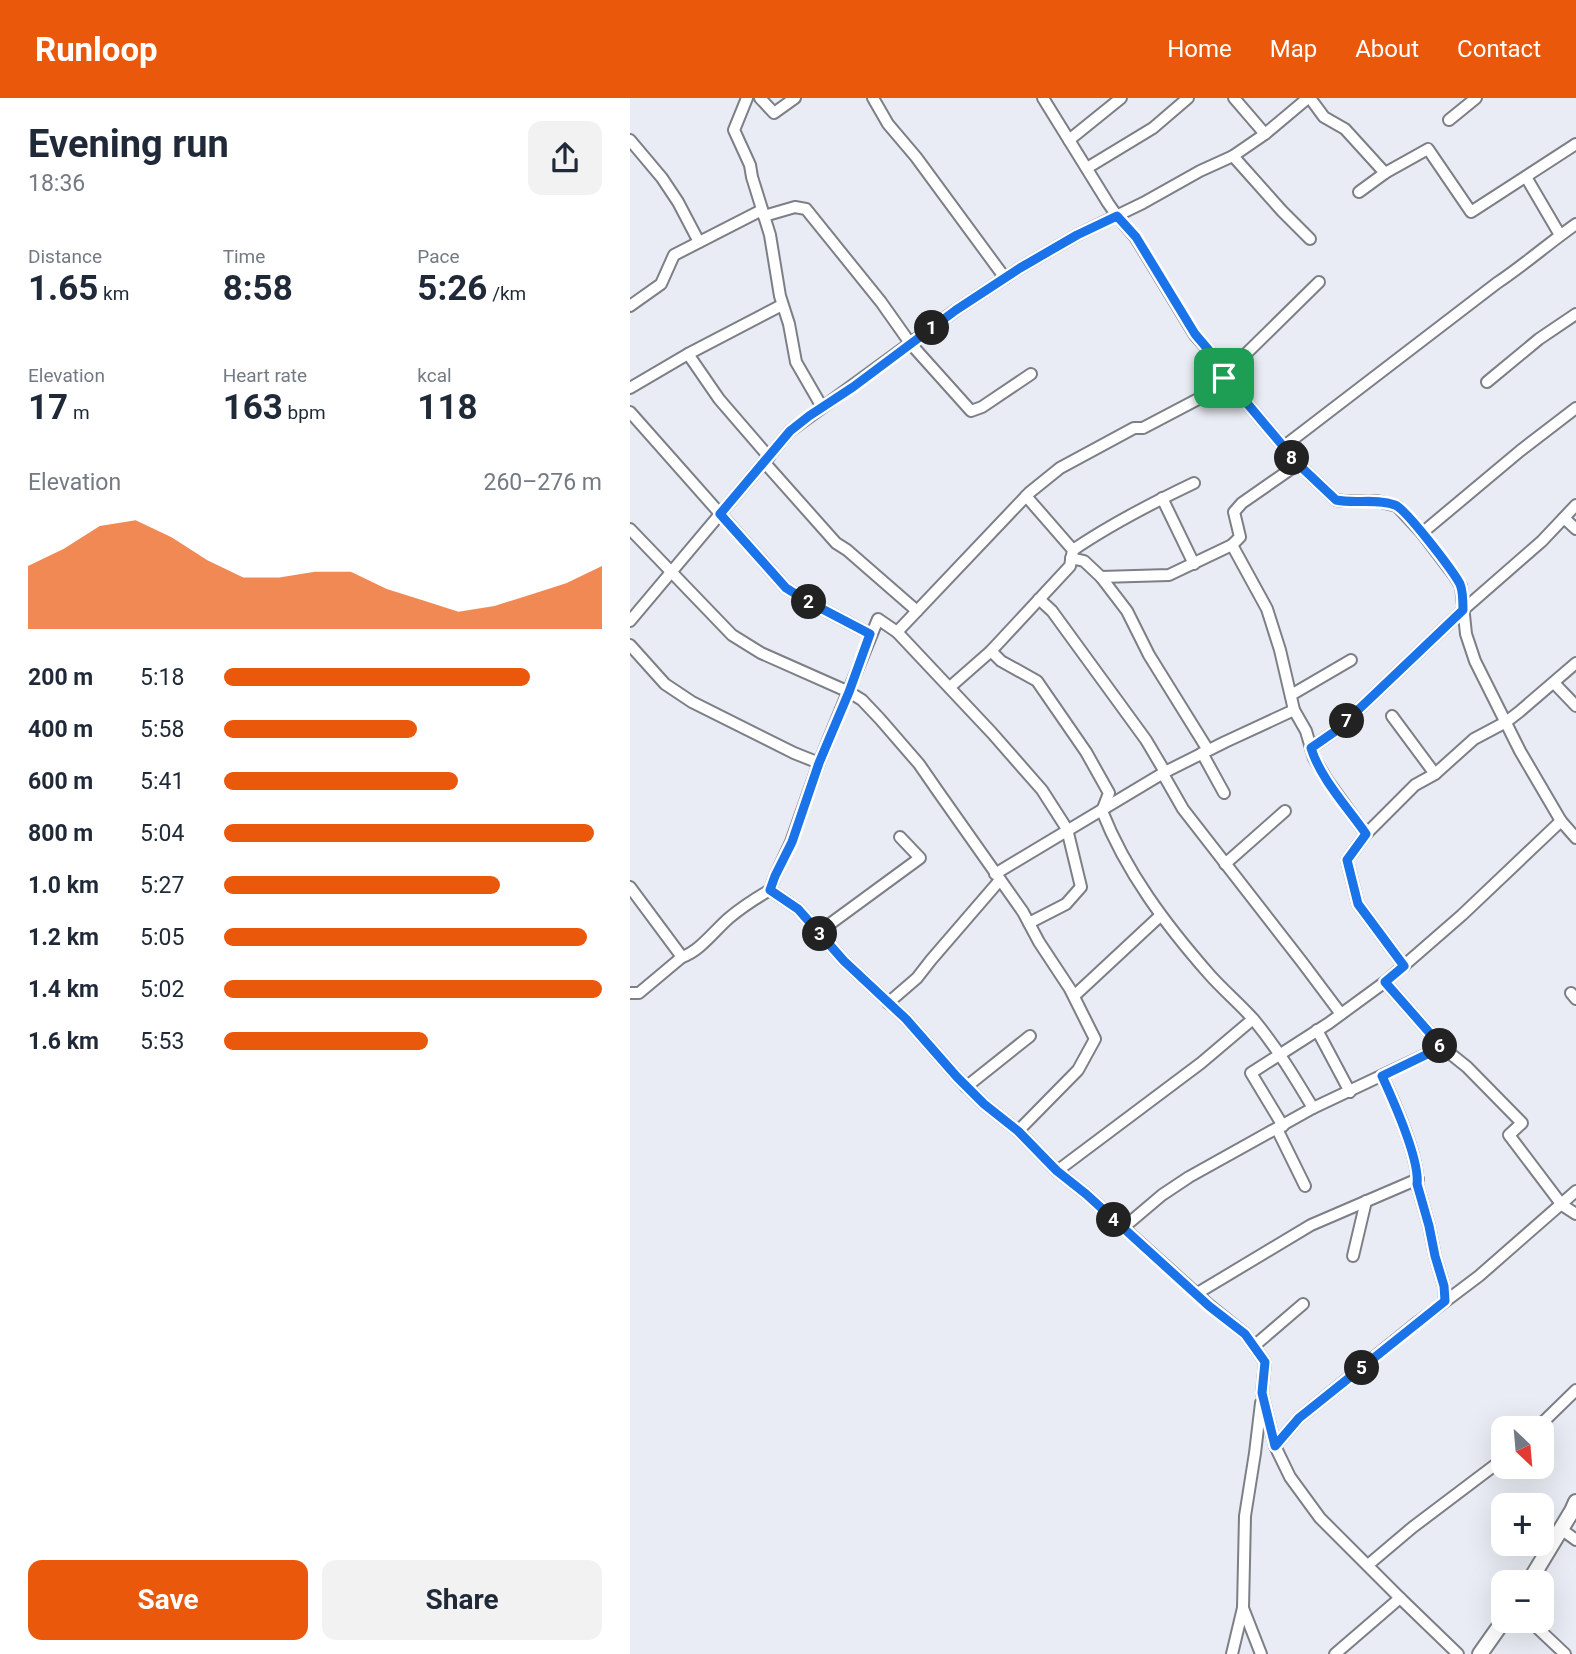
<!DOCTYPE html>
<html lang="en">
<head>
<meta charset="utf-8">
<style>
	:root { --surface:#fff; --page:#f2f2f3; --text:#1f2937; --muted:#747a83; --accent:#ea580c }
	body { margin:0; font-family:Roboto,sans-serif; background:var(--page); color:var(--text); height:100vh; display:flex; flex-direction:column; font-size:26px; white-space:nowrap }
	* { box-sizing:border-box; margin:0 }
	p { font-size:23px; color:var(--muted) }
	.icon { flex:none; width:38px; height:38px; fill:none; stroke:currentColor; stroke-width:2; stroke-linecap:round; stroke-linejoin:round }
	.map { position:relative; flex:1; overflow:hidden }
	.details { display:flex; flex-direction:column; background:var(--surface); width:630px }
	.details>* { flex:none }
	.needle { width:46px; rotate:154deg }
	.tools { position:absolute; left:861px; top:1318px; display:grid; gap:14px }
	.tools a { display:grid; place-items:center; width:63px; height:63px; border-radius:14px; background:var(--surface); box-shadow:0 7px 28px #0002; font-size:35px }
	.pin { position:absolute; display:grid; place-items:center; width:60px; height:60px; color:#fff; margin:-30px; border-radius:14px; box-shadow:0 4px 10px #0006 }
	.km { position:absolute; width:35px; height:35px; margin:-18px; border-radius:50%; background:#222; color:#fff; font-size:19px; line-height:35px; text-align:center }
	.round { display:grid; place-items:center; flex:none; width:74px; height:74px; border-radius:14px; background:var(--page) }
	.summary { display:flex; align-items:center; justify-content:space-between; height:119px; padding:0 28px }
	h1 { font-size:38px; font-weight:700; line-height:52px }
	.stats { display:grid; grid-template-columns:repeat(3,1fr); gap:10px; height:119px; padding:7px 28px }
	.stats div { display:grid; align-content:center }
	.stats b { font-size:35px; font-weight:700 }
	.stats small { font-size:19px; font-weight:400 }
	.stats p { font-size:19px }
	.chart { height:196px; padding:14px 28px }
	.chart p { display:flex; justify-content:space-between }
	.chart svg { width:100%; height:126px; margin-top:7px; fill:var(--accent); opacity:.7 }
	.primary-button { display:flex; gap:14px; margin-top:auto; padding:14px 28px }
	.primary-button a { flex:1; height:80px; border-radius:14px; background:var(--accent); color:#fff; font-size:28px; font-weight:700; line-height:80px; text-align:center }
	.primary-button a+a { background:var(--page); color:var(--text) }
	ul { padding:0 28px; list-style:none; font-size:23px }
	li { display:grid; grid-template-columns:112px 84px 1fr; align-items:center; height:52px }
	li i { height:18px; border-radius:9px; background:var(--accent) }
	header { display:flex; align-items:center; gap:42px; box-sizing:border-box; height:98px; padding:0 35px; background:var(--accent); color:#fff }
	header strong { font-size:33px }
	nav { display:flex; gap:38px; margin-inline-start:auto; font-size:24px }
	main { display:flex; flex:1; min-height:0 }
	.map>svg:first-child { display:block }
	.lines { fill:none; stroke-linecap:round; stroke-linejoin:round }
	.minor-casing { stroke:#7d7f86; stroke-width:14 }
	.tertiary-casing { stroke:#7d7f86; stroke-width:18 }
	.minor { stroke:#fff; stroke-width:10 }
	.tertiary { stroke:#fff; stroke-width:14 }
	.route-casing { stroke:#fff; stroke-width:14 }
	.route { stroke:#1a73e8; stroke-width:9 }
</style>
</head>
<body>
<header>
<strong>Runloop</strong>
<nav><a>Home</a><a>Map</a><a>About</a><a>Contact</a></nav>
</header>
<main>
<section class="details">
<div class="summary"><div><h1>Evening run</h1><p>18:36</p></div><a class="round"><svg class="icon" aria-label="share" viewBox="0 0 24 24"><path d="M12 15V3M7 8l5-5 5 5M5 13v7h14v-7"/></svg></a></div>
<div class="stats">
<div><p>Distance</p><b>1.65<small> km</small></b></div>
<div><p>Time</p><b>8:58</b></div>
<div><p>Pace</p><b>5:26<small> /km</small></b></div>
</div>
<div class="stats">
<div><p>Elevation</p><b>17<small> m</small></b></div>
<div><p>Heart rate</p><b>163<small> bpm</small></b></div>
<div><p>kcal</p><b>118</b></div>
</div>
<div class="chart"><p><span>Elevation</span>260–276 m</p>
<svg viewBox="0 0 160 44" preserveAspectRatio="none"><path d="M0 44V22L10 16L20 8L30 6L40 12L50 20L60 26L70 26L80 24L90 24L100 30L110 34L120 38L130 36L140 32L150 28L160 22V44z"/></svg>
</div>
<ul>
<li><b>200 m</b>5:18<i style="width:81%"></i></li>
<li><b>400 m</b>5:58<i style="width:51%"></i></li>
<li><b>600 m</b>5:41<i style="width:62%"></i></li>
<li><b>800 m</b>5:04<i style="width:98%"></i></li>
<li><b>1.0 km</b>5:27<i style="width:73%"></i></li>
<li><b>1.2 km</b>5:05<i style="width:96%"></i></li>
<li><b>1.4 km</b>5:02<i style="width:100%"></i></li>
<li><b>1.6 km</b>5:53<i style="width:54%"></i></li>
</ul>
<div class="primary-button"><a>Save</a><a>Share</a></div>
</section>
<div class="map">
<svg width="946" height="1556" viewBox="0 0 946 1556">
	<rect width="100%" height="100%" fill="#e9ecf4"/>
	<g class="lines">
		<!-- minor casing -->
		<g class="minor-casing">
			<g id="minor">
				<polyline points="117,0 104,32 120,67 122,79 140,137 150,198 159,226 166,264 192,309"/>
				<polyline points="130,0 144,15 165,0"/>
				<polyline points="243,0 258,26 286,59 375,180"/>
				<polyline points="413,0 478,105 487,118 506,140 565,237 582,256 594,280 611,298 668,366 706,402 713,403 747,403 767,408 792,435 824,477 831,488 836,536 845,563 890,653 931,723 946,740"/>
				<polyline points="604,0 635,36"/>
				<polyline points="680,0 694,19 715,31 755,75"/>
				<polyline points="819,22 846,0"/>
				<polyline points="0,42 32,80 48,104 69,144"/>
				<polyline points="439,42 491,0"/>
				<polyline points="603,58 652,113 680,141"/>
				<polyline points="457,70 523,30 558,0"/>
				<polyline points="896,79 930,137"/>
				<polyline points="729,94 755,75 798,51 841,114 946,46"/>
				<polyline points="134,118 165,109 176,111 251,204 280,245 341,313 352,309 401,276"/>
				<polyline points="0,208 31,186 44,157 132,112"/>
				<polyline points="58,256 89,301 139,359"/>
				<polyline points="857,284 909,241 946,216"/>
				<polyline points="0,290 58,256 152,207"/>
				<polyline points="0,314 156,490 177,503 240,536"/>
				<path d="M653,349l214,-164c27,-18 52,-40 79,-59"/>
				<polyline points="134,364 206,445 217,452 287,513"/>
				<polyline points="532,400 564,466"/>
				<polyline points="934,420 946,431"/>
				<polyline points="0,431 102,537 131,555 219,594 232,602 250,621 289,666 307,692 393,814 409,844 440,891 465,941 448,972 388,1033"/>
				<polyline points="792,435 890,353 946,310"/>
				<polyline points="602,447 637,511 650,552 664,612 676,633 684,660 697,682 736,736"/>
				<path d="M443,452c38,-26 79,-47 121,-67"/>
				<polyline points="441,460 454,463 471,479 497,513 519,557 578,652"/>
				<polyline points="471,479 539,477 602,447 610,439 604,414 612,405 668,366"/>
				<polyline points="409,501 422,513 516,642 535,674"/>
				<polyline points="0,523 160,333 326,212 390,170 447,137 513,105 570,73 603,58 635,36 678,0"/>
				<polyline points="267,534 399,395 430,370 504,330 513,330 572,299 689,184"/>
				<polyline points="0,547 35,586 62,604 164,655 189,665"/>
				<path d="M361,553l10,10 36,20 49,71 23,41 -7,18c24,61 64,114 107,163 14,16 31,30 45,46 23,28 41,58 59,88"/>
				<polyline points="924,585 946,608"/>
				<polyline points="320,589 361,553 440,468 443,452 396,398"/>
				<polyline points="661,597 721,562"/>
				<polyline points="762,618 805,676"/>
				<polyline points="681,650 707,632 833,512 912,443 946,407"/>
				<polyline points="572,655 594,695"/>
				<polyline points="533,676 553,711 672,864 711,916"/>
				<polyline points="595,766 655,713"/>
				<polyline points="365,776 535,674 595,644 664,612"/>
				<path d="M0,789l52,70c18,-6 32,-26 47,-39 13,-11 27,-20 41,-28l28,19 46,52 62,58 51,58 27,27 34,27 39,40 29,23 123,111 36,29 20,28 -3,31 13,53 15,31 30,41 80,80 58,56"/>
				<polyline points="140,792 145,778 161,744 189,665 248,521 267,534 362,635 412,692 437,731 451,789 436,806 399,825"/>
				<polyline points="189,834 290,760 270,739"/>
				<polyline points="774,868 728,806 717,762 736,736 785,687 805,676 844,641 876,624 889,614 946,565"/>
				<polyline points="755,884 812,949 837,969 892,1025 879,1037 932,1107 946,1116"/>
				<polyline points="0,895 9,895 52,859"/>
				<polyline points="941,895 946,901"/>
				<polyline points="444,898 530,818"/>
				<polyline points="258,905 287,880 301,862 370,782"/>
				<polyline points="687,932 720,994"/>
				<path d="M752,978c11,23 38,84 35,108l12,42 6,30 9,30 1,15"/>
				<polyline points="336,989 400,938"/>
				<polyline points="653,1028 621,975 699,925 755,884 832,817 931,723"/>
				<polyline points="647,1031 675,1088"/>
				<polyline points="427,1073 571,965 623,921"/>
				<polyline points="493,1130 532,1097 559,1079 683,1010 812,949"/>
				<polyline points="723,1158 736,1103"/>
				<polyline points="566,1196 681,1127 788,1081"/>
				<polyline points="624,1248 673,1206"/>
				<polyline points="631,1305 625,1355 615,1418 613,1510 631,1556"/>
				<polyline points="907,1330 946,1292"/>
				<polyline points="645,1348 669,1320 788,1224 849,1178 946,1093"/>
				<polyline points="931,1431 946,1442"/>
				<polyline points="738,1467 783,1429 873,1361"/>
				<polyline points="899,1522 935,1556"/>
				<polyline points="602,1556 613,1510"/>
				<polyline points="705,1556 770,1500"/>
			</g>
		</g>
		<!-- tertiary casing -->
		<g class="tertiary-casing">
			<g id="tertiary">
				<polyline points="899,1484 942,1413 946,1404"/>
				<polyline points="850,1556 874,1522"/>
			</g>
		</g>
		<!-- minor -->
		<use href="#minor" class="minor"/>
		<!-- tertiary -->
		<use href="#tertiary" class="tertiary"/>
	</g>
	<g class="lines">
		<!-- route casing -->
		<g class="route-casing">
			<path id="route" d="M487,118l19,21 59,97 17,20 12,24 17,18 57,68 38,36c19,4 40,-2 59,5 11,4 58,66 65,79 3,7 3,18 3,26l-126,120 -26,18c9,30 37,60 55,86l-19,26 11,44 46,62 -19,16 57,65 -60,29c11,24 38,84 35,108l12,42 6,30 9,30 1,15 -146,117 -24,28 -13,-53 3,-31 -20,-28 -36,-28 -123,-112 -29,-23 -39,-40 -34,-27 -27,-27 -51,-58 -62,-58 -46,-52 -28,-19 5,-14 17,-34 27,-79 30,-71 21,-58 -63,-33 -21,-13 -66,-74 70,-83 19,-15 44,-29 103,-77 64,-42 57,-33z"/>
		</g>
		<!-- route -->
		<use href="#route" class="route"/>
	</g>
</svg>
<div class="tools">
<a><svg class="needle" viewBox="-14 -14 28 28"><path d="M0-13l5 13h-10z" fill="#e53935"/><path d="M0 13l5-13h-10z" fill="#747a83"/></svg></a>
<a>+</a>
<a>−</a>
</div>
<div class="pin" style="left:594px;top:280px;background:#1e9e55"><svg class="icon" aria-label="arrive" viewBox="0 0 24 24"><path d="M6 21V4h12l-3 4 3 4H6"/></svg></div>
<b class="km" style="left:302px;top:230px">1</b>
<b class="km" style="left:179px;top:504px">2</b>
<b class="km" style="left:190px;top:836px">3</b>
<b class="km" style="left:484px;top:1122px">4</b>
<b class="km" style="left:732px;top:1270px">5</b>
<b class="km" style="left:810px;top:948px">6</b>
<b class="km" style="left:717px;top:623px">7</b>
<b class="km" style="left:662px;top:360px">8</b>
</div>
</main>
</body>
</html>
